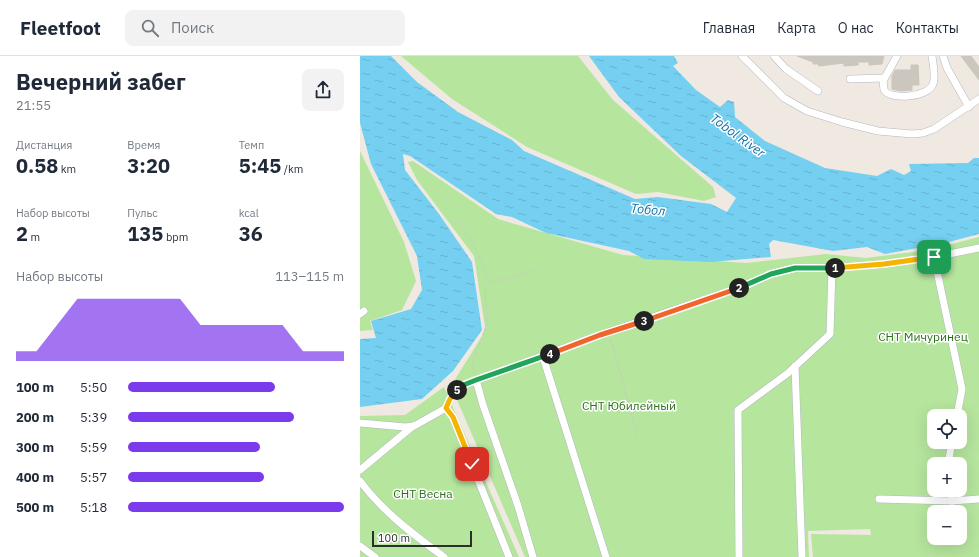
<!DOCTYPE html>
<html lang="ru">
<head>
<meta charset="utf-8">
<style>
	:root { --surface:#fff; --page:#f2f2f3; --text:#1f2937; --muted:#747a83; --line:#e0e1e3; --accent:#7c3aed }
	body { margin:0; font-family:"IBM Plex Sans",sans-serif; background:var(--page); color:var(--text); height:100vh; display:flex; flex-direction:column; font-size:15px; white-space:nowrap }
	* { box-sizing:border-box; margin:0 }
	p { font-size:13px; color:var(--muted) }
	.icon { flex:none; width:22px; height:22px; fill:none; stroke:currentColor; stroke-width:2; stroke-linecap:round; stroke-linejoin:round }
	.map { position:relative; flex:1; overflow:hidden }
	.drawer { display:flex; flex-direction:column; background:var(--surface); width:360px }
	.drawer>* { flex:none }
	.fabs { position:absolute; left:567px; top:353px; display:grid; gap:8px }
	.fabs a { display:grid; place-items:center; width:40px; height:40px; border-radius:8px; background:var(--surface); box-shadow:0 4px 16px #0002; font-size:20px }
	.scale { position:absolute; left:12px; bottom:10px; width:100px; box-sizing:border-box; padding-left:4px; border:2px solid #2e2e2e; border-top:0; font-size:11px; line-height:14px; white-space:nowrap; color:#2e2e2e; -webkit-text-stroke:3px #fff; paint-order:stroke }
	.pin { position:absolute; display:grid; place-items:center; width:34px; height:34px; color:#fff; margin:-17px; border-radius:8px; box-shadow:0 2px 6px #0006 }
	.km { position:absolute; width:20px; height:20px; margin:-10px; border-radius:50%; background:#222; color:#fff; font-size:11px; line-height:20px; text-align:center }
	.round { display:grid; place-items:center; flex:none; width:42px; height:42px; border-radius:8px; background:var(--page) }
	.overview { display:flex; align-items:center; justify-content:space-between; height:68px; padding:0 16px }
	h1 { font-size:22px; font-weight:700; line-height:30px }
	.metrics { display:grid; grid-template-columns:repeat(3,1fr); gap:6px; height:68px; padding:4px 16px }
	.metrics div { display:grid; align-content:center }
	.metrics b { font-size:20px; font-weight:700 }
	.metrics small { font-size:11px; font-weight:400 }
	.metrics p { font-size:11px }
	.chart { height:112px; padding:8px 16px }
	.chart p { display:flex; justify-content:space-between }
	.chart svg { width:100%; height:72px; margin-top:4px; fill:var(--accent); opacity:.7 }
	ul { padding:0 16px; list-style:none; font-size:13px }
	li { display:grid; grid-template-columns:64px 48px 1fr; align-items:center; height:30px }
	li i { height:10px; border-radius:5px; background:var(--accent) }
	header { display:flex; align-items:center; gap:24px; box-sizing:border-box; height:56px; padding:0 20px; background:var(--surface); border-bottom:1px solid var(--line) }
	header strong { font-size:19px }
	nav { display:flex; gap:22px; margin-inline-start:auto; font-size:14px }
	.search { width:280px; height:36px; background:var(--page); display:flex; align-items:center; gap:10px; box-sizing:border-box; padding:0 14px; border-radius:8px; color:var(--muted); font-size:15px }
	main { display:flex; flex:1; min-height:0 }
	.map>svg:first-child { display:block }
	.garden { fill:#b6e59e; fill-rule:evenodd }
	.water { fill:url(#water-ripples) }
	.building { fill:#cbc7bf; stroke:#cbc5ba }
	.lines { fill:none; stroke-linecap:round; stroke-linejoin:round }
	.minor-casing { stroke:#b4b7c1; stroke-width:8 }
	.path { stroke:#c9c9c9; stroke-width:1; stroke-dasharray:3 2; stroke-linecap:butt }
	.minor { stroke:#fff; stroke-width:7 }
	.split-1-casing { stroke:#fff; stroke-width:8 }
	.split-2-casing { stroke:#fff; stroke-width:8 }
	.split-3-casing { stroke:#fff; stroke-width:8 }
	.split-4-casing { stroke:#fff; stroke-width:8 }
	.split-5-casing { stroke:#fff; stroke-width:8 }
	.split-6-casing { stroke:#fff; stroke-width:8 }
	.split-1 { stroke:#f5b400; stroke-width:5 }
	.split-2 { stroke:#22a559; stroke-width:5 }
	.split-3 { stroke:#f0652b; stroke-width:5 }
	.split-4 { stroke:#f0652b; stroke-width:5 }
	.split-5 { stroke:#22a559; stroke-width:5 }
	.split-6 { stroke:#f5b400; stroke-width:5 }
	.labels { text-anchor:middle; stroke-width:3; stroke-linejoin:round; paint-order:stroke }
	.park-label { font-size:12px; fill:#2c6e1b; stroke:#fff }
	.water-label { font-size:13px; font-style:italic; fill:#0d6fa3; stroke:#fff }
</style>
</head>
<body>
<header>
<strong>Fleetfoot</strong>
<div class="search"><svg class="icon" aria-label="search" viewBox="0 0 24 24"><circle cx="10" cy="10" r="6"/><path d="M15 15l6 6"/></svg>Поиск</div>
<nav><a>Главная</a><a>Карта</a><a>О нас</a><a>Контакты</a></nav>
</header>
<main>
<section class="drawer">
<div class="overview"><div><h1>Вечерний забег</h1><p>21:55</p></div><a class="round"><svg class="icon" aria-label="share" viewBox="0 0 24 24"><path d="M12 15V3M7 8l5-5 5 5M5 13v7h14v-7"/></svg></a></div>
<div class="metrics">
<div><p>Дистанция</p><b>0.58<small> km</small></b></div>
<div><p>Время</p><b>3:20</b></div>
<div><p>Темп</p><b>5:45<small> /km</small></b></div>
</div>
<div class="metrics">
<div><p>Набор высоты</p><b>2<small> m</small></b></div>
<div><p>Пульс</p><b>135<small> bpm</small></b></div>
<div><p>kcal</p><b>36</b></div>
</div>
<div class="chart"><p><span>Набор высоты</span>113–115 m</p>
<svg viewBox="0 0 160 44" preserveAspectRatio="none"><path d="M0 44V38L10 38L20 22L30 6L40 6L50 6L60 6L70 6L80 6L90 22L100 22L110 22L120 22L130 22L140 38L150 38L160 38V44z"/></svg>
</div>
<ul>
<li><b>100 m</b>5:50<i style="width:68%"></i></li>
<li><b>200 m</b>5:39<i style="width:77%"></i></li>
<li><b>300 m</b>5:59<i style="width:61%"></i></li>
<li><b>400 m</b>5:57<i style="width:63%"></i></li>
<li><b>500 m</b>5:18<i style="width:100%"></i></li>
</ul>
</section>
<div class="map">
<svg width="619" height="501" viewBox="0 0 619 501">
	<defs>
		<pattern id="water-ripples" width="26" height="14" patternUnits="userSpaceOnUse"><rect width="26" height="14" fill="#75cff0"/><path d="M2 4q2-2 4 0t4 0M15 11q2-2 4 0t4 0" fill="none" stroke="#66b2ce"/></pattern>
	</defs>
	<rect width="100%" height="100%" fill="#efe9e1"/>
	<!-- garden -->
	<g class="garden">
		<polygon points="41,0 218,0 253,44 353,131 356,141 344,145 298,136 276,138 167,91 92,43"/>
		<polygon points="0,95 44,186 56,225 42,254 10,265 13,274 0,275"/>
		<path d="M53,105l85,58 125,36 123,8 80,-9 40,4 63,-8 50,-13v320h-166l-2,-23 60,1 -1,-6 -62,2 1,26h-284l-74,-171 31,-50 3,-9 -11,-71 -57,-76 -9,-18zM574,360h26v26h-26zM574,408h26v26h-26zM574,456h26v26h-26z"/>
		<polygon points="84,331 159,501 0,501 0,360 45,359"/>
	</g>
	<!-- water -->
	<polygon class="water" points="0,0 31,0 57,26 98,56 152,84 164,95 275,143 298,141 351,148 367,156 376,142 321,100 259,41 229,0 314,0 318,7 313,10 336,34 360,51 368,44 374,46 375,61 405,85 465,112 517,120 531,113 544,119 551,115 549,108 608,107 614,102 619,102 619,178 585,187 525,198 507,191 473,195 413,184 409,188 411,201 350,206 284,203 269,195 186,177 152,161 136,158 50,100 43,98 45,114 79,158 112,206 122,274 93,315 62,343 0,351 0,283 16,282 11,265 51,253 62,234 57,200 11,108 0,67"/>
	<!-- building -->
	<g class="building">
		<polygon points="437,0 524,0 522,8 509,9 509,6 498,6 498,9 484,10 484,7 459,10 458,8 453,8 453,6"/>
		<polygon points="601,0 611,0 619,11 619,24"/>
		<polygon points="551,9 558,9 559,29 552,29 552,34 541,35 532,33 532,20 535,14 551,14"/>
	</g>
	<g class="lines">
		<!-- minor casing -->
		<g class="minor-casing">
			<g id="minor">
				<polyline points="382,0 424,42 447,55 482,66 518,75 552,78 563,77 574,73 619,43"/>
				<polyline points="414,0 426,13 458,35"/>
				<path d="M537,0l-14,25 1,9c6,10 44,8 49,-6 3,-8 0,-20 -1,-28"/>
				<polyline points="583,0 587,12 609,51"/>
				<polyline points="490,23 524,22"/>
				<polyline points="574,201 602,333 597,360"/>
				<polyline points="0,258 4,255"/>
				<polyline points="183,301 246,501"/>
				<polyline points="435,310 442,501"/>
				<polyline points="116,324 123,349 158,450 173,501"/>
				<polyline points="0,367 45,371 54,370 86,352"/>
				<polyline points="588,408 592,386"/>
				<polyline points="0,414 53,370"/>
				<path d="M0,425c22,30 54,54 84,76"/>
				<polyline points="591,434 592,445"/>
				<polyline points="519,443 592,445 619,443"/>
				<polyline points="0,490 15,501"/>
				<polyline points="149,501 93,361 86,352 90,343 101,330 240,279 388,229 411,218 435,212 472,212 524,208 574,201 619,192"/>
				<polyline points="379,501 378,354 428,317 470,278 472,212"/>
			</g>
		</g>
		<!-- path -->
		<g class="path">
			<polyline points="98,166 114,189 130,226"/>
			<polyline points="251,283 277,380"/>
			<polyline points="114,318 113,305 127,268 125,228 177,214"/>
		</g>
		<!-- minor -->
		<use href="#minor" class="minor"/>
	</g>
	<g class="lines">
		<!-- split-1 casing -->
		<g class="split-1-casing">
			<polyline id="split-1" points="475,212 524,208 574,201"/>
		</g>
		<!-- split-2 casing -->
		<g class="split-2-casing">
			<polyline id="split-2" points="379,232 411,218 435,212 475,212"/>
		</g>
		<!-- split-3 casing -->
		<g class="split-3-casing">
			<polyline id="split-3" points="284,265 379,232"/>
		</g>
		<!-- split-4 casing -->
		<g class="split-4-casing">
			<polyline id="split-4" points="190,298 240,279 284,265"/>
		</g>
		<!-- split-5 casing -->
		<g class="split-5-casing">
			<polyline id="split-5" points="97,334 101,330 116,324 190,298"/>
		</g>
		<!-- split-6 casing -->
		<g class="split-6-casing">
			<polyline id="split-6" points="97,334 90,343 86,352 93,361 112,408"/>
		</g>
		<!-- split-1 -->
		<use href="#split-1" class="split-1"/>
		<!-- split-2 -->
		<use href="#split-2" class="split-2"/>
		<!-- split-3 -->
		<use href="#split-3" class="split-3"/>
		<!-- split-4 -->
		<use href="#split-4" class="split-4"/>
		<!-- split-5 -->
		<use href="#split-5" class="split-5"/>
		<!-- split-6 -->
		<use href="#split-6" class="split-6"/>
	</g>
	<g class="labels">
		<!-- park labels -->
		<g class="park-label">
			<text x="563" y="285">СНТ Мичуринец</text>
			<text x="269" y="354">СНТ Юбилейный</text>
			<text x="63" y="442">СНТ Весна</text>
		</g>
		<!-- water labels -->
		<g class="water-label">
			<text transform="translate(378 79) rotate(36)" y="5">Tobol River</text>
			<text transform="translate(288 153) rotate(5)" y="5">Тобол</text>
		</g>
	</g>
</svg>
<div class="fabs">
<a><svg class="icon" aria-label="locate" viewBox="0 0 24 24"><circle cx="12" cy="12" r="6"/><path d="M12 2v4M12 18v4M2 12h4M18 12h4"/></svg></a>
<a>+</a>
<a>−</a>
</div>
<div class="scale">100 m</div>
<div class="pin" style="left:574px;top:201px;background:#1e9e55"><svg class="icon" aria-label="arrive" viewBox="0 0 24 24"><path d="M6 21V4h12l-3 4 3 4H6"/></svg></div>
<div class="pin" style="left:112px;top:408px;background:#d93025"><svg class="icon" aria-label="check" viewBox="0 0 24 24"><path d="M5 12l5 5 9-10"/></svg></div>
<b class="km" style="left:475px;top:212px">1</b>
<b class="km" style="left:379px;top:232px">2</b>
<b class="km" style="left:284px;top:265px">3</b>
<b class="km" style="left:190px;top:298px">4</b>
<b class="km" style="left:97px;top:334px">5</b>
</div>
</main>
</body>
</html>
